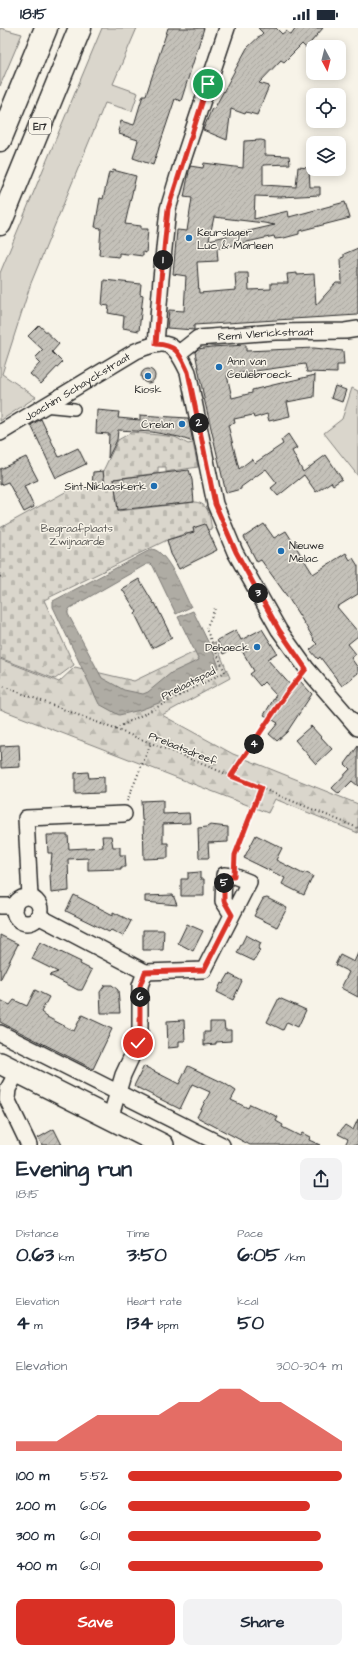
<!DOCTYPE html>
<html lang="en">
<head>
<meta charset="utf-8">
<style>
	:root { --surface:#fff; --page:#f2f2f3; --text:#1f2937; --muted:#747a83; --accent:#d93025 }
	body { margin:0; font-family:"Architects Daughter",sans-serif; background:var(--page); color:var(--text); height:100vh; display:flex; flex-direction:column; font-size:15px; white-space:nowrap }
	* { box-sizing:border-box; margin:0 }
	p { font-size:13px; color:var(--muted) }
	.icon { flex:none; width:22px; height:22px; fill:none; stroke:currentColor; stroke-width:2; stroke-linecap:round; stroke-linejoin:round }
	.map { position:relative; height:1117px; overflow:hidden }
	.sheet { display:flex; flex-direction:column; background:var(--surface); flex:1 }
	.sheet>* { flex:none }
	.needle { width:26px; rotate:173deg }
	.tools { position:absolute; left:306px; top:12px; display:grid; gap:8px }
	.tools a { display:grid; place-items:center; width:40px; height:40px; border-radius:8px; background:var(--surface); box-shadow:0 2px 10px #0003; font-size:20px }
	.pin { position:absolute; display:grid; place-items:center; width:34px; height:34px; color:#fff; margin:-17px; border:2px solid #fff; border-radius:50%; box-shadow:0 1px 4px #0007 }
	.km { position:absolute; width:20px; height:20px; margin:-10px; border-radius:50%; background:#222; color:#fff; font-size:11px; line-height:20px; text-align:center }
	.round { display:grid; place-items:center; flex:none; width:42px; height:42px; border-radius:8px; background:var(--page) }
	.headline { display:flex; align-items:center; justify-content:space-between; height:68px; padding:0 16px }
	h1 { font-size:22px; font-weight:700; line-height:30px }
	.metrics { display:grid; grid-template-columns:repeat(3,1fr); gap:6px; height:68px; padding:4px 16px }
	.metrics div { display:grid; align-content:center }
	.metrics b { font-size:20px; font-weight:700 }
	.metrics small { font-size:11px; font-weight:400 }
	.metrics p { font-size:11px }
	.chart { height:112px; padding:8px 16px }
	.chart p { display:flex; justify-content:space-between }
	.chart svg { width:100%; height:72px; margin-top:4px; fill:var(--accent); opacity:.7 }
	.primary-button { display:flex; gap:8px; margin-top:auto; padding:8px 16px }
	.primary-button a { flex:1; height:46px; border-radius:8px; background:var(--accent); color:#fff; font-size:16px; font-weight:700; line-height:46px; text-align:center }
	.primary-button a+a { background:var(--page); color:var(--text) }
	ul { padding:0 16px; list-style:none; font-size:13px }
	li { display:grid; grid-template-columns:64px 48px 1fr; align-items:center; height:30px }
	li i { height:10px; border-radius:5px; background:var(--accent) }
	.status { display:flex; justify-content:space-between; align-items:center; height:28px; padding:0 20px; background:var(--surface); direction:ltr }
	.status svg { height:11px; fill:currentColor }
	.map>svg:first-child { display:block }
	.grass { fill:#dad6cc; stroke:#82807c }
	.forest { fill:url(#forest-firs); stroke:#82807c }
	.cemetery { fill:url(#cemetery-stones); stroke:#82807c }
	.water { fill:url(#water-ripples); stroke:#7a7874 }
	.building { fill:url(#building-hatch); stroke:#2b2b2b; fill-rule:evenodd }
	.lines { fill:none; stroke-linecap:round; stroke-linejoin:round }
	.pedestrian-casing { stroke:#2b2b2b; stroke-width:14 }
	.minor-casing { stroke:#2b2b2b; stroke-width:18 }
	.secondary-casing { stroke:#2b2b2b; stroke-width:24 }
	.motorway-casing { stroke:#2b2b2b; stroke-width:25 }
	.path { stroke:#2b2b2b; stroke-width:2; stroke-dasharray:1 3; stroke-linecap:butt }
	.pedestrian { stroke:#f7f3e8; stroke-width:11 }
	.minor { stroke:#f7f3e8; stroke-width:15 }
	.secondary { stroke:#f7f3e8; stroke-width:21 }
	.motorway { stroke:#f7f3e8; stroke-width:22 }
	.route-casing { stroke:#fff; stroke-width:8 }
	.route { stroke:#d93025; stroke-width:5 }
	.poi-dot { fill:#1f6fb2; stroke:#f7f3e8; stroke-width:1.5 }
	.labels { text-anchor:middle; stroke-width:3; stroke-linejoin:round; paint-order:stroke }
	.shield { fill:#f7f3e8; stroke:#686764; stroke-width:1 }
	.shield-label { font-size:10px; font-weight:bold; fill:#2b2b2b }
	.poi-label { font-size:11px; fill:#2b2b2b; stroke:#f7f3e8; text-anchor:start }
	.street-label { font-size:11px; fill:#2b2b2b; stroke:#f7f3e8 }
	.park-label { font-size:11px; fill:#575653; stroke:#f7f3e8 }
</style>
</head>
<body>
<div class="status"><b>18:15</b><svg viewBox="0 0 49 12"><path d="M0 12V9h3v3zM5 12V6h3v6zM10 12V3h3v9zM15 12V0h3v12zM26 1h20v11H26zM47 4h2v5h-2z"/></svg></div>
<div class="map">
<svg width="358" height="1117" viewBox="0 0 358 1117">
	<defs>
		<pattern id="forest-firs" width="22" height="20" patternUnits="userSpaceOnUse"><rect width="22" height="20" fill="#dad6cc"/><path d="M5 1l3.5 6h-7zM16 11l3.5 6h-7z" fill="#bbb8af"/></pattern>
		<pattern id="cemetery-stones" width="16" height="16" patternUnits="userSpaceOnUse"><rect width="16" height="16" fill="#dad6cc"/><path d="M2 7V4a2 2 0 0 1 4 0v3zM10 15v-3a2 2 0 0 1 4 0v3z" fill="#bbb8af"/></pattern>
		<pattern id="water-ripples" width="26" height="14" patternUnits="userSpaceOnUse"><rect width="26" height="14" fill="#afaca4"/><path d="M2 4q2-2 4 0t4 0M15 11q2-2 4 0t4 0" fill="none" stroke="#8f8c86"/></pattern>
		<pattern id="building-hatch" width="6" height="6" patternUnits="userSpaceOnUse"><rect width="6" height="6" fill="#c4c1b9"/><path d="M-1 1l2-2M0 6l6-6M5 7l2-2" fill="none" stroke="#a9a69f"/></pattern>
	</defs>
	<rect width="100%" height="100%" fill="#f7f3e8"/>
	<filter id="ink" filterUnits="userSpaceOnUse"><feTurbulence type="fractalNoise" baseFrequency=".025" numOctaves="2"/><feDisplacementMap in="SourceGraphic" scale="8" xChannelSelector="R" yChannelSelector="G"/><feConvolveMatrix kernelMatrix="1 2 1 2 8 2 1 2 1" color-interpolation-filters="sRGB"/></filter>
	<g filter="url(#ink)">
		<!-- grass -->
		<g class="grass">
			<polygon points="0,0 22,6 0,58"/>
			<polygon points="102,0 137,0 113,56 138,65 132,83 105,75 31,255 2,346 36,369 0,393 0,245"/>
			<polygon points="352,360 358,363 358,448 324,405 342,391"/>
		</g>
		<!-- forest -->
		<polygon class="forest" points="215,614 230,650 162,687 233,726 358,776 358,805 275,771 268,785 0,681 0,631 59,654 75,639 134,653"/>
		<!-- cemetery -->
		<path class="cemetery" d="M132,404l43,5 13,7 5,-1 5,24 -32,5v-5h-8v6l-44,6 4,32 77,-9c15,2 14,14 17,27l-24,5 -1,-1 -20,7 -123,60 30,65 -19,14 -55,-21v-130l69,-38 36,-4 -2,-15 15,-31z"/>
		<!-- water -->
		<path class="water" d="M152,521c16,2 31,43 39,58l-15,7 -23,-48 -2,-2h-4l-77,44 -2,3v3l34,64 22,12 19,4 5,-2 23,-19 28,-13 -21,-43 15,-6 22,45 4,11 -52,33 -27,10 -21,5 -20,-11 -46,-97v-6z"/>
		<!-- building -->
		<g class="building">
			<polygon points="168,0 204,0 181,73 175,71 153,137 133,130 138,112 119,106 120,103 118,103 121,93 134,97 143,67 146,67"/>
			<polygon points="258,0 276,0 282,6 286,3 291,7 296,0 323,0 306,20 302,16 284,34 281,32 259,55 269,58 257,87 246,84 245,86 231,81 227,112 203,102 212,80 214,81 247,20 263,5"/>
			<path d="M261,112l4,1v14l24,1 1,8 -27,1v20l33,2 2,-20 11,1 1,19h10v8l-40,2 -25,-1 -1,23 34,-8 1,6 56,-15 5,16 -51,13v3l-15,4 -9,1 -1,-3 -54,12 -3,1 1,12 -21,1 2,31 37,-3 -1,-17h13l1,17 22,-1v-6h17l-1,-9 10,-1v2l17,-1 2,31 20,-22h6l-1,-25 3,-1v-3l14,-6v67l-164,10v5l-27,-2 2,-18 15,1 2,-35 -13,-2 4,-44 10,1 5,-33 -8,-1 6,-31 13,2 1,-5 39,5 1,-27zM214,189l50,6 11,2 -66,15z"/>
			<polygon points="113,142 136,148 125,196 141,198 141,201 148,201 146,225 143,224 143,228 119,225 119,229 99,227 101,200 95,199 100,170 103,171 109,144 112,145"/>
			<polygon points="104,252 141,256 140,266 143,267 139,303 123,300 124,288 108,285 109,278 102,277"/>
			<polygon points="39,297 59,316 52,324 62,334 41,356 30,346 40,335 35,330 43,322 28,308"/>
			<polygon points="246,317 246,323 314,320 343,323 344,337 337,337 337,345 307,344 305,336 227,347 232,370 252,365 252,362 315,347 314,369 287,374 290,388 269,393 267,386 254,390 253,387 234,391 235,395 228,397 239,441 252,431 255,435 283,416 281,412 288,406 297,420 292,423 303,444 326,427 342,451 333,457 331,454 316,464 304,447 278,468 271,460 277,455 266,441 241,459 241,461 226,465 204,370 195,324 198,321 211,319"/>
			<circle cx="148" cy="348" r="7"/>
			<polygon points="335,358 346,362 342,374 331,370"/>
			<polygon points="97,382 119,384 118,390 140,392 140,387 188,390 193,414 179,409 152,404 118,402 117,412 108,430 109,406 96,405"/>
			<polygon points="41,391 59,429 78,420 86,436 56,450 31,397"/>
			<polygon points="26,429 38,452 24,458 34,479 24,484 8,454 0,457 0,441"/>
			<polygon points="189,442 192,452 194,474 118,482 114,451"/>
			<polygon points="103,443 105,458 92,460 93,444"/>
			<polygon points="205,496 217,522 179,541 171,526 167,512 194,504 193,500"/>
			<polygon points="264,496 274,510 286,503 313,546 346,525 350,532 353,530 358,538 358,566 337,579 358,604 358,608 348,616 356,626 351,630 358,640 358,645 342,658 320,629 318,631 310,622 317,616 313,612 314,611 289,571 261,532 257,534 244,509"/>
			<polygon points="139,551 154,576 155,575 172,610 152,620 135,586 137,584 122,561"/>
			<polygon points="262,601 277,625 267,631 293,660 299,652 312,666 287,704 277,713 269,706 278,695 264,687 276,667 264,654 260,658 250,646 254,643 239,618 223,626 217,612 236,602 241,612"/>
			<polygon points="311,698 332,721 316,736 295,712"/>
			<polygon points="19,717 20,739 1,740 0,718"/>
			<polygon points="358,718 358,758 352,753 339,766 332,760 350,741 345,736"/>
			<polygon points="88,744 89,750 104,749 104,765 75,766 75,745"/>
			<polygon points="163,772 163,786 189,785 190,795 163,796 163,815 168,815 168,830 144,831 143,792 142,792 141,773"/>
			<polygon points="210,797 228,799 228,814 208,815 209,830 199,830 198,800 207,799"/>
			<polygon points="47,807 68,807 69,821 103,819 102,808 111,808 113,819 120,819 120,827 125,827 126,839 121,839 121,841 88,842 88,830 68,831 69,863 51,865 50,846 52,825 48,825"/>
			<polygon points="256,807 282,820 276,832 303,846 304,844 313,848 304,867 282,856 285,850 244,830"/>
			<polygon points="200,844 200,851 204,851 204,868 181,868 181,851 188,851 188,845"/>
			<polygon points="74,867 113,887 113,884 131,893 123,908 111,902 109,904 66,883"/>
			<polygon points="173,867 177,877 145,874 145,868"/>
			<polygon points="267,870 287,880 277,899 254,888 263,871"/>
			<polygon points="187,896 203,903 193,923 178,915"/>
			<polygon points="143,902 164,902 163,922 143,922"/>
			<polygon points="0,907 18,916 0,952"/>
			<polygon points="246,907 261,915 258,921 260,922 254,933 237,925"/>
			<polygon points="40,914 81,934 80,936 92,942 82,962 78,962 49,947 58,944 32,931"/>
			<polygon points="358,925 358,969 341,960 349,944 335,937 340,927 354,934"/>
			<polygon points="229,946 242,953 233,972 217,964 221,955 223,956"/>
			<polygon points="105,957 112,957 118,962 120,985 101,985 100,964"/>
			<polygon points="35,962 49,969 41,984 47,989 74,1003 82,987 112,1001 93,1041 0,994 0,972 10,977 14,972 27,978"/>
			<polygon points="279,970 306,982 298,999 287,994 283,1002 267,994"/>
			<polygon points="184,992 185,1013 179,1013 179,1019 168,1020 167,993"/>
			<polygon points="210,994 224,994 225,1002 231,1002 231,1013 216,1014 216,1016 204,1017 204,1004 210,1004"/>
			<polygon points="144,1038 179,1056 188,1038 224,1055 236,1063 231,1072 248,1080 250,1076 278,1089 276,1093 283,1097 282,1099 300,1108 302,1105 310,1109 309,1112 320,1117 250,1117 197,1089 210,1064 192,1056 180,1081 134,1058"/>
			<polygon points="358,1091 358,1117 345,1117 348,1111 338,1106 345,1097 353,1102"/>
			<polygon points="54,1101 62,1117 42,1117 38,1110"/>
		</g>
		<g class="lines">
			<!-- pedestrian casing -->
			<g class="pedestrian-casing">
				<polyline id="pedestrian" points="43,378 74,381"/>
			</g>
			<!-- minor casing -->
			<g class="minor-casing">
				<g id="minor">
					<polyline points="156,316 161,251 168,181 180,141 227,0"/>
					<path id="s1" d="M179,325l19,-15 77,-6 70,-1 13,-2"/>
					<path id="s2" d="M0,405l136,-82c32,-13 38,-9 52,21l27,132 20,48 44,78 28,39 51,59"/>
					<polyline points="30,869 26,790 124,786"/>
					<circle cx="27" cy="882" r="13"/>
					<polyline points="0,878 15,878"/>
					<polyline points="38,888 145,944 204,942 249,854 234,848 224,847 223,873 232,887"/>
					<polyline points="0,1005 222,1117"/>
					<polyline points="17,1044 8,1061 7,1071 29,1117"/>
					<polyline points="110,1091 123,1047 138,1015 140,1004 140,958 145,944"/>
				</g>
			</g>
			<!-- secondary casing -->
			<g class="secondary-casing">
				<polyline id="secondary" points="0,1035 163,1117"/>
			</g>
			<!-- motorway casing -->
			<g class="motorway-casing">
				<g id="motorway">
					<polyline points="0,112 46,0"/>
					<polyline points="0,196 80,0"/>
				</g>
			</g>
			<!-- path -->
			<g class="path">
				<polyline points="0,549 1,548"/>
				<polyline points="0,657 151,715 358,800"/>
				<polyline points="115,701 225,644 206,601 216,578"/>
				<polyline points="231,748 287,666 298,651"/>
				<polyline points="127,773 151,715"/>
				<polyline points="235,836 235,827 261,760"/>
			</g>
			<!-- pedestrian -->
			<use href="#pedestrian" class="pedestrian"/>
			<!-- minor -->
			<use href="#minor" class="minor"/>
			<!-- secondary -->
			<use href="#secondary" class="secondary"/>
			<!-- motorway -->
			<use href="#motorway" class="motorway"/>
		</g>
	</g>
	<g class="lines" filter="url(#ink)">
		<!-- route casing -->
		<g class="route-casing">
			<path id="route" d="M138,1015l2,-11v-46l5,-14 59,-2 28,-55 -8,-14v-25h10l1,-21 26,-67 -30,-12 55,-82 20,-25 -27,-39 -43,-78 -21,-48 -27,-132c-8,-17 -10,-27 -32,-28l5,-65 7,-70 40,-125"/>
		</g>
		<!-- route -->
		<use href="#route" class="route"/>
	</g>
	<!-- markers -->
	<g class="poi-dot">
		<circle cx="189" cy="210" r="4"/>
		<circle cx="219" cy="339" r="4"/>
		<circle cx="148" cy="348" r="4"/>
		<circle cx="182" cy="396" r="4"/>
		<circle cx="154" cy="458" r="4"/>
		<circle cx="281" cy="523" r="4"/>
		<circle cx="257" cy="619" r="4"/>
	</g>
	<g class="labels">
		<!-- shield labels -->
		<rect class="shield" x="29" y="90" width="22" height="16" rx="3"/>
		<g class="shield-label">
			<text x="40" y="102">E17</text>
		</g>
		<!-- poi labels -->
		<g class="poi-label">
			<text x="197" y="208">Keurslager<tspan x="197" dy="13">Luc &amp; Marleen</tspan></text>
			<text x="227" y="337">Ann van<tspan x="227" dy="13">Ceulebroeck</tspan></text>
			<text x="148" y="365" text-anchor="middle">Kiosk</text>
			<text x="174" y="400" text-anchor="end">Crelan</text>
			<text x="146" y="462" text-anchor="end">Sint-Niklaaskerk</text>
			<text x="289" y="521">Nieuwe<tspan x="289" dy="13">Melac</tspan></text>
			<text x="249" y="623" text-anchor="end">Dehaeck</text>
		</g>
		<!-- street labels -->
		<g class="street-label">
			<text dy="4" stroke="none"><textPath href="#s1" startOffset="92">Remi Vlerickstraat</textPath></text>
			<text dy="4" stroke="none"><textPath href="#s2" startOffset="90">Joachim Schayckstraat</textPath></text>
			<text transform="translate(188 655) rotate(-27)" y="4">Prelaatspad</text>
			<text transform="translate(183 720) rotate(22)" y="4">Prelaatsdreef</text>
		</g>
		<!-- park labels -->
		<g class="park-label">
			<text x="77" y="504">Begraafplaats<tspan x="77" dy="13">Zwijnaarde</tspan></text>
		</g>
	</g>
</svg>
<div class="tools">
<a><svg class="needle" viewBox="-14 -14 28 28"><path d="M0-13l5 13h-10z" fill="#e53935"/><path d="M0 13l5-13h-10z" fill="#747a83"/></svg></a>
<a><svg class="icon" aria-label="locate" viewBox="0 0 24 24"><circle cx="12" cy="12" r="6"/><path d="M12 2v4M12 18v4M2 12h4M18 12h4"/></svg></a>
<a><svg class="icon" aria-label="layers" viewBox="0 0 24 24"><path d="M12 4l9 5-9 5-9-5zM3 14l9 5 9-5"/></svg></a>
</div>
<div class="pin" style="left:208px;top:56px;background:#1e9e55"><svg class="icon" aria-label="arrive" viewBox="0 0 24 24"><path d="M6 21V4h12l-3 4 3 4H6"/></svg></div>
<div class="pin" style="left:138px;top:1015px;background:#d93025"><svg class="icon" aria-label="check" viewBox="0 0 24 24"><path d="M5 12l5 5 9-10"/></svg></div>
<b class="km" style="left:163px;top:232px">1</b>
<b class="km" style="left:199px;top:395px">2</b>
<b class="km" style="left:258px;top:565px">3</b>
<b class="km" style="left:254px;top:716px">4</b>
<b class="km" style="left:224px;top:855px">5</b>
<b class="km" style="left:140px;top:969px">6</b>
</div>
<section class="sheet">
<div class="headline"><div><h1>Evening run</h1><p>18:15</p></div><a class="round"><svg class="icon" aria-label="share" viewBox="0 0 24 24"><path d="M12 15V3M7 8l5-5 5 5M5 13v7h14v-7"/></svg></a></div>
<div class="metrics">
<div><p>Distance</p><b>0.63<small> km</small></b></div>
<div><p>Time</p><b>3:50</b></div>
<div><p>Pace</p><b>6:05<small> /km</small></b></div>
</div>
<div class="metrics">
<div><p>Elevation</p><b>4<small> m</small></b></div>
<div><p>Heart rate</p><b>134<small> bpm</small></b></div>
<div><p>kcal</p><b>50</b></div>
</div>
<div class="chart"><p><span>Elevation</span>300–304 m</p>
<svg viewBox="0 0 160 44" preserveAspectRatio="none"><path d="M0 44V38L10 38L20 38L30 30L40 22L50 22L60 22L70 22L80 14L90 14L100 6L110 6L120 14L130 14L140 22L150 30L160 38V44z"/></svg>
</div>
<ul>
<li><b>100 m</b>5:52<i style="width:100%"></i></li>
<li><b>200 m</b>6:06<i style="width:85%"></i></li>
<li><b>300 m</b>6:01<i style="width:90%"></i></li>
<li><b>400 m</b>6:01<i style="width:91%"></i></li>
</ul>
<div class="primary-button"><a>Save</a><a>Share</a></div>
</section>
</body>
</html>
